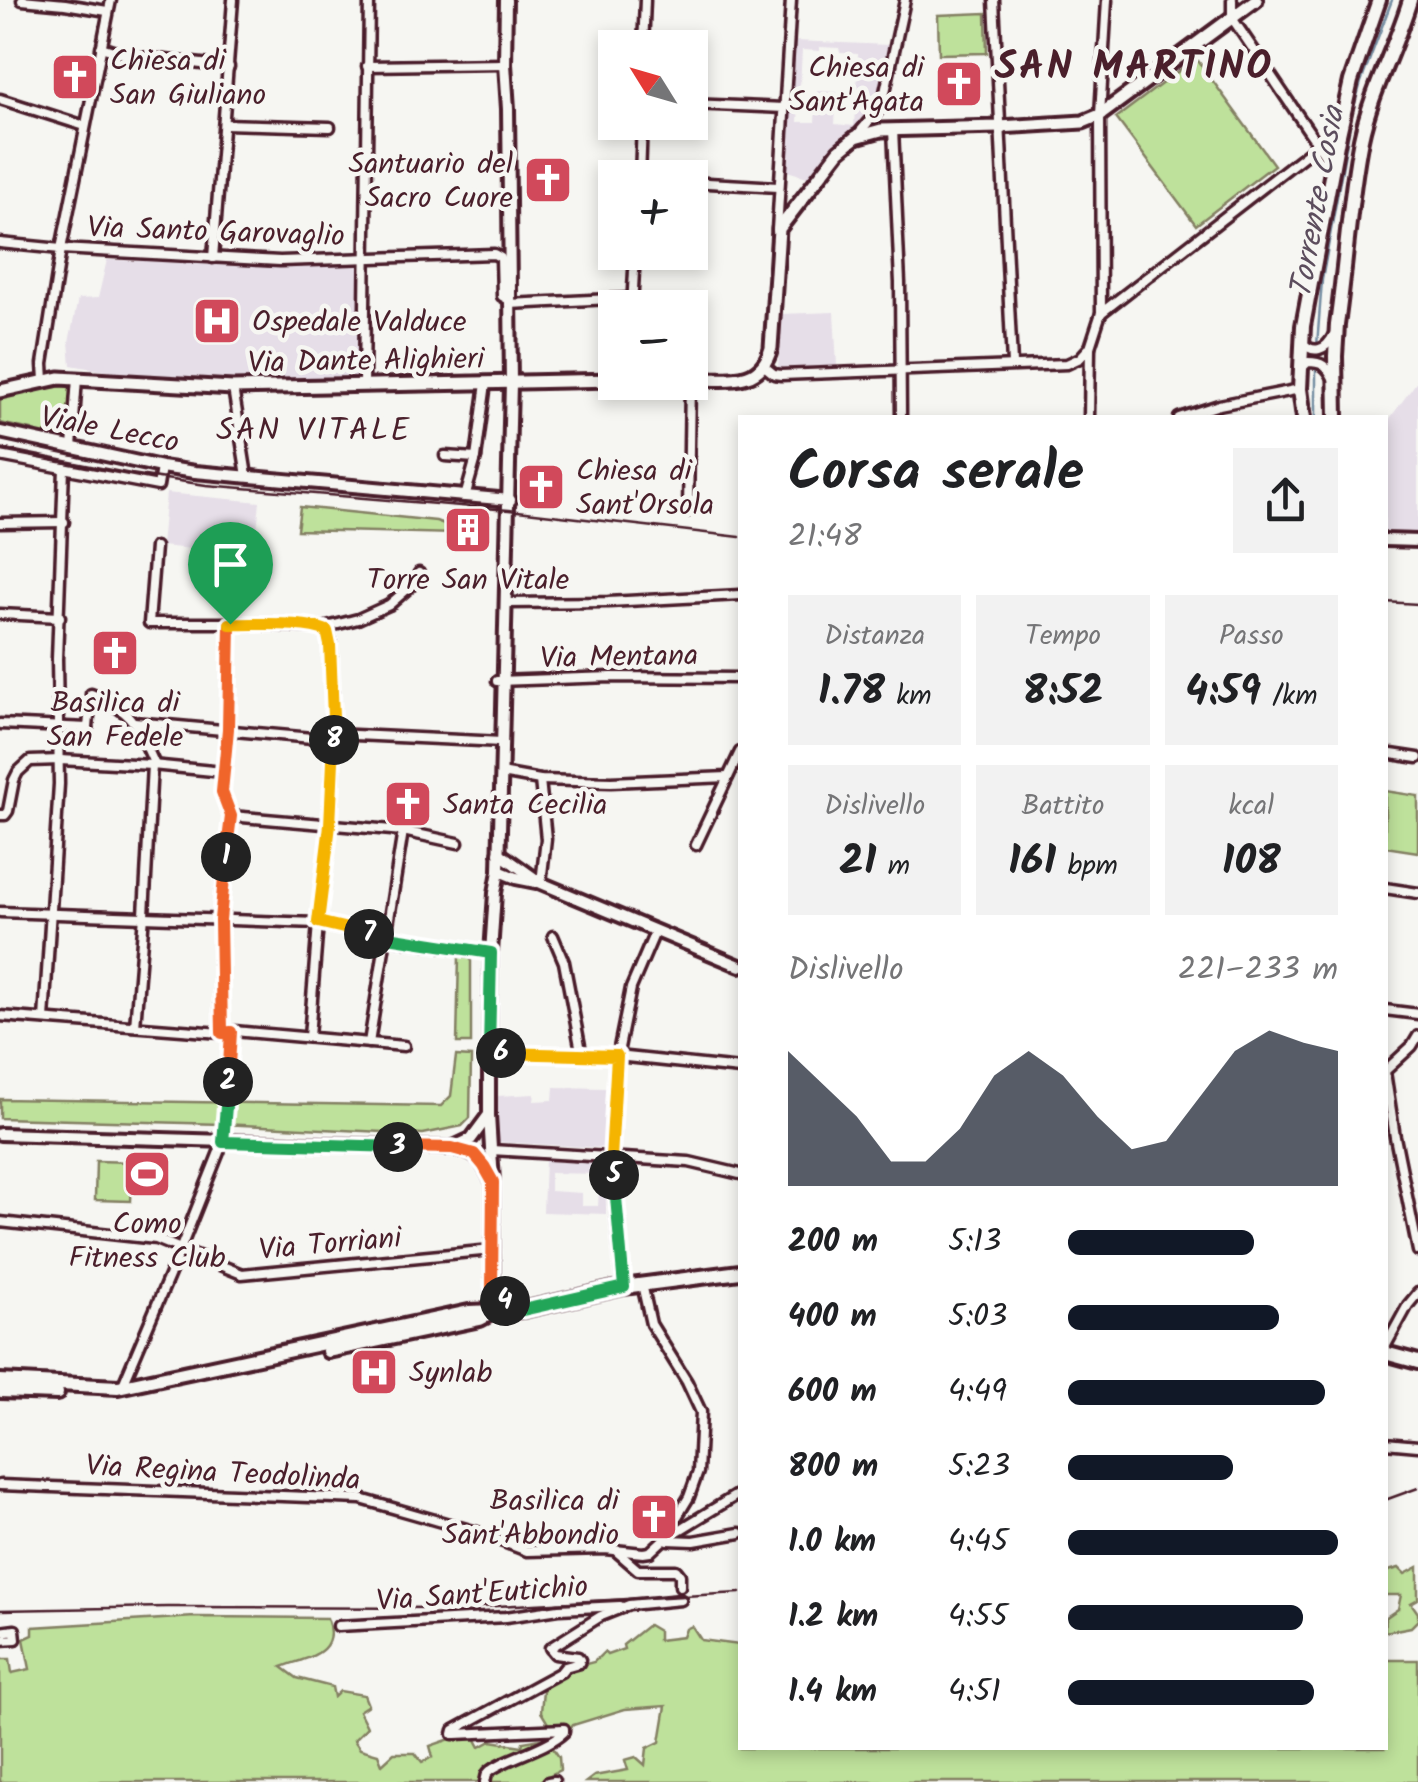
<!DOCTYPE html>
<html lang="it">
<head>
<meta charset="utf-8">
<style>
	:root { --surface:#fff; --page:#f2f2f2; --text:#202124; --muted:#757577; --accent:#111827 }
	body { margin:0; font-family:Kalam,sans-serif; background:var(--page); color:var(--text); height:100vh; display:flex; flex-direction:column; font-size:38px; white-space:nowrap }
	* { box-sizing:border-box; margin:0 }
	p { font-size:32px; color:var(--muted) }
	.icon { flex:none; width:55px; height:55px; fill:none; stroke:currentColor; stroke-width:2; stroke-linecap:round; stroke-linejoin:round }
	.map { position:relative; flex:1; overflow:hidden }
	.sheet { position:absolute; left:738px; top:415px; width:650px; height:1335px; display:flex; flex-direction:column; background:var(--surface); border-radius:0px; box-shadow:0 5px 15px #0003 }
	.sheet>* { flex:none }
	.needle { width:65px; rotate:307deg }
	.controls { position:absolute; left:598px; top:30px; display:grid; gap:20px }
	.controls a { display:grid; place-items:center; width:110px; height:110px; border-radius:0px; background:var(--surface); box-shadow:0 5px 15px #0003; font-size:50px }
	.pin { position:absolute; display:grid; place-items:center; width:85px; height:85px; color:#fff; margin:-102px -42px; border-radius:50% 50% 50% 0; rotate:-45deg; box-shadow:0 0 10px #0007 }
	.pin .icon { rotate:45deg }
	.km { position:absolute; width:50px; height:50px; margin:-25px; border-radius:50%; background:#222; color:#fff; font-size:28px; line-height:50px; text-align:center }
	.round { display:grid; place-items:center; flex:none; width:105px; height:105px; border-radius:0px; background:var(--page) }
	.summary { display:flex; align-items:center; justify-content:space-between; height:170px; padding:0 50px }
	h1 { font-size:55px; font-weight:600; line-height:75px }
	.figures { display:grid; grid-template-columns:repeat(3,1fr); gap:15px; height:170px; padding:10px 50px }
	.figures div { display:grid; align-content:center; border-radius:0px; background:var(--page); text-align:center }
	.figures b { font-size:42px; font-weight:600 }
	.figures small { font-size:28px; font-weight:400 }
	.figures p { font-size:28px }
	.chart { height:280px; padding:20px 50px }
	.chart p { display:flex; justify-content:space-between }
	.chart svg { width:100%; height:180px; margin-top:10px; fill:var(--accent); opacity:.7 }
	ul { padding:0 50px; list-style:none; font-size:32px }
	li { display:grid; grid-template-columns:160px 120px 1fr; align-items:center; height:75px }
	li i { height:25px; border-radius:12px; background:var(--accent) }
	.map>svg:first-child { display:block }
	.built { fill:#e6dee8; fill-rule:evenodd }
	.green { fill:#bee19b; stroke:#848063; stroke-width:2.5 }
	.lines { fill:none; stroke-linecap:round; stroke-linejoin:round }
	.stream { stroke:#758ea3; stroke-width:2.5 }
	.minor-casing { stroke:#4a1f2b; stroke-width:15 }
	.tertiary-casing { stroke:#4a1f2b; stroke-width:18 }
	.secondary-casing { stroke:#4a1f2b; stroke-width:19 }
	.primary-casing { stroke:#4a1f2b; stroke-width:20 }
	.minor { stroke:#f6f6f2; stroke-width:8 }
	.tertiary { stroke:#f6f6f2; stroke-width:10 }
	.secondary { stroke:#f6f6f2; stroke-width:11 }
	.primary { stroke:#f6f6f2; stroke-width:12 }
	.rail { stroke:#4a1f2b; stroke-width:2.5 }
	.split-1-casing { stroke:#fff; stroke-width:20 }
	.split-2-casing { stroke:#fff; stroke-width:20 }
	.split-3-casing { stroke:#fff; stroke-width:20 }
	.split-4-casing { stroke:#fff; stroke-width:20 }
	.split-5-casing { stroke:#fff; stroke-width:20 }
	.split-6-casing { stroke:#fff; stroke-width:20 }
	.split-7-casing { stroke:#fff; stroke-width:20 }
	.split-8-casing { stroke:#fff; stroke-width:20 }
	.split-9-casing { stroke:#fff; stroke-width:20 }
	.split-1 { stroke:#f0652b; stroke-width:12 }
	.split-2 { stroke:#f0652b; stroke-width:12 }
	.split-3 { stroke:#22a559; stroke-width:12 }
	.split-4 { stroke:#f0652b; stroke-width:12 }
	.split-5 { stroke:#22a559; stroke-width:12 }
	.split-6 { stroke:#f5b400; stroke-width:12 }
	.split-7 { stroke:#22a559; stroke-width:12 }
	.split-8 { stroke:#f5b400; stroke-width:12 }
	.split-9 { stroke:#f5b400; stroke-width:12 }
	.labels { text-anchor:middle; stroke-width:9; stroke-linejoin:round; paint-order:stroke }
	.poi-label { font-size:30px; fill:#4a1f2b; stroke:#f6f6f2; text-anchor:start }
	.street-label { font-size:30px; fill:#4a1f2b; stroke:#f6f6f2 }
	.water-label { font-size:32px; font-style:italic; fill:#5c4d5d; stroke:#f6f6f2 }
	.neighbourhood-label { font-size:32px; letter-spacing:2.5px; fill:#4a1f2b; stroke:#f6f6f2 }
	.district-label { font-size:40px; font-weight:bold; letter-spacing:2.5px; fill:#4a1f2b; stroke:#f6f6f2 }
</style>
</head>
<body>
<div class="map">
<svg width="1418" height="1782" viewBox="0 0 1418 1782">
	<rect width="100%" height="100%" fill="#f6f6f2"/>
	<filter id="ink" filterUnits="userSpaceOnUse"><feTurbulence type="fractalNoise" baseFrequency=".01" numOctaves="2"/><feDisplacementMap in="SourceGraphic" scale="20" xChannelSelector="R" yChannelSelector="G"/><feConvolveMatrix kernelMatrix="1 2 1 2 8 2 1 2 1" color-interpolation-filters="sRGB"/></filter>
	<g filter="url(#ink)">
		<!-- built -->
		<g class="built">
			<path d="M795,41l94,4 -10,57 -72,75 -20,-6zM820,47l19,1 1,5 18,1 -4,72 -19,-2 2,-32 -20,-1 -2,31h-17l4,-72 18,1z"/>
			<polygon points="107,260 360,264 362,382 233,385 127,375 71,365 69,342 78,299 98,298"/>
			<polygon points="834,312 837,366 778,369 781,314"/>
			<polygon points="1418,380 1418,534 1385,531 1385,425"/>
			<polygon points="166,493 260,502 257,529 215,525 212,551 161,546"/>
			<polygon points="554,1087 607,1088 605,1148 496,1142 497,1096 535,1094 534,1101 553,1100"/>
			<path d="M545,1159l63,2 -2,53 -63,-2zM550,1173l50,1 -2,32h-16v-13l-32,-2z"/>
		</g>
		<!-- green -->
		<g class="green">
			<polygon points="986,13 987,53 939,54 938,15"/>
			<polygon points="1196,58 1274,165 1196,225 1116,118"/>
			<polygon points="71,385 66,439 33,433 32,430 0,423 0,399 33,390"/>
			<polygon points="300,507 436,521 447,525 457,534 297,530"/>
			<polygon points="1385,791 1418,796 1418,852 1385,847"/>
			<polygon points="459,956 471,958 471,1043 457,1043"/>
			<polygon points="456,1056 471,1057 470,1118 462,1126 423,1134 222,1124 0,1118 0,1099 441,1106 451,1096"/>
			<polygon points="96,1161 133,1162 131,1201 95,1200"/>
			<polygon points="1418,1567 1418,1599 1411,1603 1418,1613 1418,1620 1411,1627 1385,1632 1385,1618 1398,1609 1401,1595 1385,1595 1385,1572 1399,1568 1405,1574"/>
			<path d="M195,1617l132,1c13,36 -19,39 -45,49l15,11 35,9 2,10 6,-6 24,4 4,10 -9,6 8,16 -13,13 6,9 18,5 4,10 12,-11h21l7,9 11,-5 -3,-11 26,-9 18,-1 6,11 11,-6 31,5 1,-4 23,-4 13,19 1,13 -10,5v7h-550v-123h10l2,14 18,-4 -6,-30 9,-4v-8z"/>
			<polygon points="648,1625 658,1631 658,1640 683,1637 686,1629 692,1626 701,1640 740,1645 740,1748 1385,1748 1385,1660 1418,1660 1418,1782 586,1782 594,1776 628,1770 625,1760 636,1757 645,1765 647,1748 660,1742 666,1706 625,1709 573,1725 565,1737 555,1735 541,1712 543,1690 567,1669 594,1662 604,1652 607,1655 624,1649 623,1645"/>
		</g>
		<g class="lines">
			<!-- stream -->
			<g class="stream">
				<polyline points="1316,359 1322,280 1352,114 1361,82 1392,0"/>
				<polyline points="1316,367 1316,418"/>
			</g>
			<!-- minor casing -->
			<g class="minor-casing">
				<g id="minor">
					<polyline points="22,0 65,4 107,11"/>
					<polyline points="994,0 1012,364"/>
					<polyline points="1232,0 1232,18 1333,167"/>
					<polyline points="101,47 129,56 229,67"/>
					<polyline points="643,48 645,0"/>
					<polyline points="367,66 505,64"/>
					<polyline points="0,99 85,126"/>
					<polyline points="690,104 784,108"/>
					<polyline points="224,124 330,127"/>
					<polyline points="893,129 900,283 901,418"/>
					<polyline points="858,134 882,106 905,0"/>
					<polyline points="640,178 642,122"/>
					<polyline points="690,182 778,187"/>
					<polyline points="777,230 791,0"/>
					<polyline points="0,243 61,249 280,261 494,254 501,258 502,296 509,300"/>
					<polyline points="213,258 233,0"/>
					<polyline points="509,304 632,298"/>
					<polyline points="632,308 635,252"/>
					<polyline points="1101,313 1319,144"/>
					<path d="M1302,342c11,13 24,8 31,-6"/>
					<polyline points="764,366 774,374 781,375 1067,364 1080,358 1090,347 1101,313 1100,115 1107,0"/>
					<path d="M1302,368l6,-6c14,0 19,4 25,16"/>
					<polyline points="44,380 43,364 61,249 111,0"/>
					<polyline points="364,385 369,0"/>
					<polyline points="233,388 247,476"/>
					<polyline points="1089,418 1090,347"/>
					<polyline points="1179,418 1219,405 1300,389"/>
					<polyline points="72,448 77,378"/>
					<polyline points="0,456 158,486 161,467"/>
					<polyline points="445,456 476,458"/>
					<polyline points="465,497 476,458 486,383"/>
					<polyline points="688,511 690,382"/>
					<polyline points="0,523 64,522"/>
					<polyline points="155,547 149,623 230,623 323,628 358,619 389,605 413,584 419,573"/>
					<polyline points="506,603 608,602 740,595"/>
					<polyline points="0,614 60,617"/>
					<polyline points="497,681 612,677 740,678"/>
					<polyline points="134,722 334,740"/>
					<path d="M0,724l88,4 3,-34c44,18 45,30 64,71"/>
					<polyline points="334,734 502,742"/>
					<polyline points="1385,753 1418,758"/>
					<polyline points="501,773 540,780 611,782 728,777"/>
					<polyline points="540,780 546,839 541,883"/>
					<polyline points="0,815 5,815 8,811 14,780 18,772 30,761 60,760 152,765 223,772"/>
					<polyline points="231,816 403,831 458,843"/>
					<polyline points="696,845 740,752"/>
					<polyline points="1385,888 1418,893"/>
					<polyline points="0,912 318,923 385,938 491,953"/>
					<polyline points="553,936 564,962 582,1056"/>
					<polyline points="1385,1010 1418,1014"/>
					<polyline points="0,1016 221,1033 234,1031 404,1046"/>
					<polyline points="44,1019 59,784 57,659 64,468"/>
					<polyline points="135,1026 144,915 152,765"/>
					<polyline points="221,1033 220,921 223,873 231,816 222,793 228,729 230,623"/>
					<polyline points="309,1037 318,923 330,825 334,740 331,645 329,635 323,628"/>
					<polyline points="369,1043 403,831"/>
					<polyline points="489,1052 617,1056 740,1069"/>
					<polyline points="1385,1071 1412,1046 1418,1036"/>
					<polyline points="1385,1072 1395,1137 1418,1251"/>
					<polyline points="491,1150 689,1162 740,1174"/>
					<polyline points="0,1222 156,1239 242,1274 492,1250"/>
					<polyline points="642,1284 651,1324 687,1382 701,1412 698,1472 689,1497 663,1540"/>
					<polyline points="623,1287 611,1158 616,1063 631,988 655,932"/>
					<polyline points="1385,1347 1408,1305 1418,1293"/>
					<polyline points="122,1387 180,1250 223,1142 231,1032"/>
					<polyline points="1385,1443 1418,1446"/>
					<polyline points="0,1485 361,1499 477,1532 527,1551 605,1549 643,1553 650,1552 663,1540 740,1493"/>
					<polyline points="668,1540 694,1541 740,1533"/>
					<polyline points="616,1551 638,1570 676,1570 680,1575 680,1586"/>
					<polyline points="338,1626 506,1617 559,1609 620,1606"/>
					<polyline points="0,1632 15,1630 16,1639 0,1640"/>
					<path d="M485,1782c1,-3 1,-6 2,-8 8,-13 59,-24 77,-42v-3l-108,5h-3l1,-4 107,-58 4,-5 14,-4 1,-3 -2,-3 -23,-3 -5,-6 51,-32 28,-11 52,-5"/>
					<polyline points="548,1782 554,1781"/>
				</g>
			</g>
			<!-- tertiary casing -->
			<g class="tertiary-casing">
				<g id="tertiary">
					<polyline points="0,432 161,467 195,472 510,500"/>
					<polyline points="1385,540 1418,541"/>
					<polyline points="499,853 541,883 740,966"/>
					<polyline points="499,871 516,878 536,882"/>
					<polyline points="0,1134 452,1148 471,1139 488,1116"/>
					<path d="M453,1148c24,6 27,9 38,31"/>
					<polyline points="492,1291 522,1309"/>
					<polyline points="493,1312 493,1182 489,1115 489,1052 491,953 495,893 499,871 511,383 508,109 505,64 506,0"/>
				</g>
			</g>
			<!-- secondary casing -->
			<g class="secondary-casing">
				<g id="secondary">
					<path d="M690,379c34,-1 71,9 81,-31l8,-119 60,-78 17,-14 25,-7 118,-3 84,-5 17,-7 156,-115"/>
					<polyline points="0,391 59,378 233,388 615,380"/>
				</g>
			</g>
			<!-- primary casing -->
			<g class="primary-casing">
				<g id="primary">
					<polyline points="1304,418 1300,389 1303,326 1338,139 1351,81 1379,0"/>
					<path d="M1336,418l-1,-62 2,-31c9,-62 12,-125 24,-186 10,-48 35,-92 49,-139"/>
					<polyline points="328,1351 480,1319 493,1312"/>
					<polyline points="1385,1353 1418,1362"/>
					<polyline points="0,1381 118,1387 469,1312 523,1310 623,1287 740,1272"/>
					<polyline points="0,1391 57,1393"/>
				</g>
			</g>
			<!-- minor -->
			<use href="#minor" class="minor"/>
			<!-- tertiary -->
			<use href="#tertiary" class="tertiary"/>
			<!-- secondary -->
			<use href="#secondary" class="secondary"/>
			<!-- primary -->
			<use href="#primary" class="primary"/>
			<!-- rail -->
			<g class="rail">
				<polyline points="0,448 131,474 206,485 509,510 740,537"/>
				<polyline points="1385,602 1418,604"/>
				<polyline points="1385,1500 1418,1488"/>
				<polyline points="0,1610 167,1607 458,1608 740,1593"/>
			</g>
		</g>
	</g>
	<g class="lines" filter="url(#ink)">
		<!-- split-1 casing -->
		<g class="split-1-casing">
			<polyline id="split-1" points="226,857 231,816 222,792 228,729 230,624"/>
		</g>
		<!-- split-2 casing -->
		<g class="split-2-casing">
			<polyline id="split-2" points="226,857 220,920 222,1033 231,1032 228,1082"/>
		</g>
		<!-- split-3 casing -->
		<g class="split-3-casing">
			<polyline id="split-3" points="228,1082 223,1142 398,1147"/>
		</g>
		<!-- split-4 casing -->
		<g class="split-4-casing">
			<polyline id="split-4" points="398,1147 452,1148 474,1154 484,1166 493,1182 492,1291 505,1301"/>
		</g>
		<!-- split-5 casing -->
		<g class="split-5-casing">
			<polyline id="split-5" points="505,1301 523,1310 624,1287 614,1175"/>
		</g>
		<!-- split-6 casing -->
		<g class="split-6-casing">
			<polyline id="split-6" points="501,1053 617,1056 611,1158 614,1175"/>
		</g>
		<!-- split-7 casing -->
		<g class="split-7-casing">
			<polyline id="split-7" points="369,934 491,953 489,1052 501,1053"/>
		</g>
		<!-- split-8 casing -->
		<g class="split-8-casing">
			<polyline id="split-8" points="334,740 330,825 318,922 369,934"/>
		</g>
		<!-- split-9 casing -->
		<g class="split-9-casing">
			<path id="split-9" d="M230,624c26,1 75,-3 97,7l3,14 4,95"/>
		</g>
		<!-- split-1 -->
		<use href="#split-1" class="split-1"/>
		<!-- split-2 -->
		<use href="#split-2" class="split-2"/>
		<!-- split-3 -->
		<use href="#split-3" class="split-3"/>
		<!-- split-4 -->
		<use href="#split-4" class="split-4"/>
		<!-- split-5 -->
		<use href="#split-5" class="split-5"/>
		<!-- split-6 -->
		<use href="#split-6" class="split-6"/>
		<!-- split-7 -->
		<use href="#split-7" class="split-7"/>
		<!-- split-8 -->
		<use href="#split-8" class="split-8"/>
		<!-- split-9 -->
		<use href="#split-9" class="split-9"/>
	</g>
	<!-- icons -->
	<defs>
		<g id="church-square" transform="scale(2.5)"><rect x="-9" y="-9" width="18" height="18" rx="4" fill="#d1495b" stroke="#f6f6f2"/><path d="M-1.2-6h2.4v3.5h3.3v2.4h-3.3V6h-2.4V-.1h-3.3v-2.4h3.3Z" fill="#fff"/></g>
		<g id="hospital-square" transform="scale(2.5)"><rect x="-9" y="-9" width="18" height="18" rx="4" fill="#d1495b" stroke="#f6f6f2"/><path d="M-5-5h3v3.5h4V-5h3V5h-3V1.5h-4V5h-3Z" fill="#fff"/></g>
		<g id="building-square" transform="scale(2.5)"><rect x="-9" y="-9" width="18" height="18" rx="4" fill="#d1495b" stroke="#f6f6f2"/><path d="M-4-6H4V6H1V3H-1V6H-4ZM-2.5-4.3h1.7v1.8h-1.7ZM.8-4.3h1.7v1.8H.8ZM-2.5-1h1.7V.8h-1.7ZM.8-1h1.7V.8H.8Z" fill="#fff"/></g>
		<g id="stadium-square" transform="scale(2.5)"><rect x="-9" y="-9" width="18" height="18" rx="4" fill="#d1495b" stroke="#f6f6f2"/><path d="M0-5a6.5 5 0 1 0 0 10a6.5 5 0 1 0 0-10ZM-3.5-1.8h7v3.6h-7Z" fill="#fff"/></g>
	</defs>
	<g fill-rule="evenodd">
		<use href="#church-square" x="75" y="77"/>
		<use href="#church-square" x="959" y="84"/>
		<use href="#church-square" x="548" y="180"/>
		<use href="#hospital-square" x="217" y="321"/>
		<use href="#church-square" x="541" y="487"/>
		<use href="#building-square" x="468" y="530"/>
		<use href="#church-square" x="115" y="653"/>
		<use href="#church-square" x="408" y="804"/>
		<use href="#stadium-square" x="147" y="1174"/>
		<use href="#hospital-square" x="374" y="1372"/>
		<use href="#church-square" x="654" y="1517"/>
	</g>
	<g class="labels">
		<!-- poi labels -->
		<g class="poi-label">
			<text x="110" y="70">Chiesa di<tspan x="110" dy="34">San Giuliano</tspan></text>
			<text x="924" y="77" text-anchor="end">Chiesa di<tspan x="924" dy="34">Sant'Agata</tspan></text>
			<text x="513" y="173" text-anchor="end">Santuario del<tspan x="513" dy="34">Sacro Cuore</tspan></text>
			<text x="252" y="331">Ospedale Valduce</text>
			<text x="576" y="480">Chiesa di<tspan x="576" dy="34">Sant'Orsola</tspan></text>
			<text x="468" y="589" text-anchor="middle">Torre San Vitale</text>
			<text x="115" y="712" text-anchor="middle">Basilica di<tspan x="115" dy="34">San Fedele</tspan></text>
			<text x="443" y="814">Santa Cecilia</text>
			<text x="147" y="1233" text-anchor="middle">Como<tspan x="147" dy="34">Fitness Club</tspan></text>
			<text x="409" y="1382">Synlab</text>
			<text x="619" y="1510" text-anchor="end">Basilica di<tspan x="619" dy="34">Sant'Abbondio</tspan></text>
		</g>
		<!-- street labels -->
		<g class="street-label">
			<text transform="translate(216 231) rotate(2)" y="10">Via Santo Garovaglio</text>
			<text transform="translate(366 360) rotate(-1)" y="10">Via Dante Alighieri</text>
			<text transform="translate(110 429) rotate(11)" y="10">Viale Lecco</text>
			<text transform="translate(619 656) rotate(-1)" y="10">Via Mentana</text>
			<text transform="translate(330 1243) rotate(-5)" y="10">Via Torriani</text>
			<text transform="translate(223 1472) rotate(3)" y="10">Via Regina Teodolinda</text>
			<text transform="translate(482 1593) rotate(-4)" y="10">Via Sant'Eutichio</text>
		</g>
		<!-- water labels -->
		<g class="water-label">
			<text transform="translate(1316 202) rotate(-80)" y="11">Torrente Cosia</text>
		</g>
		<!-- neighbourhood labels -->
		<g class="neighbourhood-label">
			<text x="314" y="440">SAN VITALE</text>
		</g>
		<!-- district labels -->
		<g class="district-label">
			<text x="1134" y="79">SAN MARTINO</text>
		</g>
	</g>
</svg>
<div class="controls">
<a><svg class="needle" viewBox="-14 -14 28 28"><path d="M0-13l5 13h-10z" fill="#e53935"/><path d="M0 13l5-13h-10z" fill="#757577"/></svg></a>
<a>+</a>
<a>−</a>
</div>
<div class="pin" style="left:230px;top:624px;background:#1e9e55"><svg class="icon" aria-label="arrive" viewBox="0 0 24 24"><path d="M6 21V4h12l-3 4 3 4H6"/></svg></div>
<b class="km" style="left:226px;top:857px">1</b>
<b class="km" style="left:228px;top:1082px">2</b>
<b class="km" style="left:398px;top:1147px">3</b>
<b class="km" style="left:505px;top:1301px">4</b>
<b class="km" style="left:614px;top:1175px">5</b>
<b class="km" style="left:501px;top:1053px">6</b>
<b class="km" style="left:369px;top:934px">7</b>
<b class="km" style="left:334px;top:740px">8</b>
<section class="sheet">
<div class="summary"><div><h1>Corsa serale</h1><p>21:48</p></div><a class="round"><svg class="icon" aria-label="share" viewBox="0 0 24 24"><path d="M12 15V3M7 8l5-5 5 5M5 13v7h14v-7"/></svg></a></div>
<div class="figures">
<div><p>Distanza</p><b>1.78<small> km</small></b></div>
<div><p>Tempo</p><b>8:52</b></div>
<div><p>Passo</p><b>4:59<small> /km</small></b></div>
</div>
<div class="figures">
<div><p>Dislivello</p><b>21<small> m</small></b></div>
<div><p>Battito</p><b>161<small> bpm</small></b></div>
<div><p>kcal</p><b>108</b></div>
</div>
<div class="chart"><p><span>Dislivello</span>221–233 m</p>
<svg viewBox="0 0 160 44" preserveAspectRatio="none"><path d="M0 44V11L10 19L20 27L30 38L40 38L50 30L60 17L70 11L80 17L90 27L100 35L110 33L120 22L130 11L140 6L150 9L160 11V44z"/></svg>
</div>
<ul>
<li><b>200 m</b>5:13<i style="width:69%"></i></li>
<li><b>400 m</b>5:03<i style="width:78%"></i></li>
<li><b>600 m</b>4:49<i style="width:95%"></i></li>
<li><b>800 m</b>5:23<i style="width:61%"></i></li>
<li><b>1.0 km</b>4:45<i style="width:100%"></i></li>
<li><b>1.2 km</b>4:55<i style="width:87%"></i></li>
<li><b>1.4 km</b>4:51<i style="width:91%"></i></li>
</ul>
</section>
</div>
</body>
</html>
